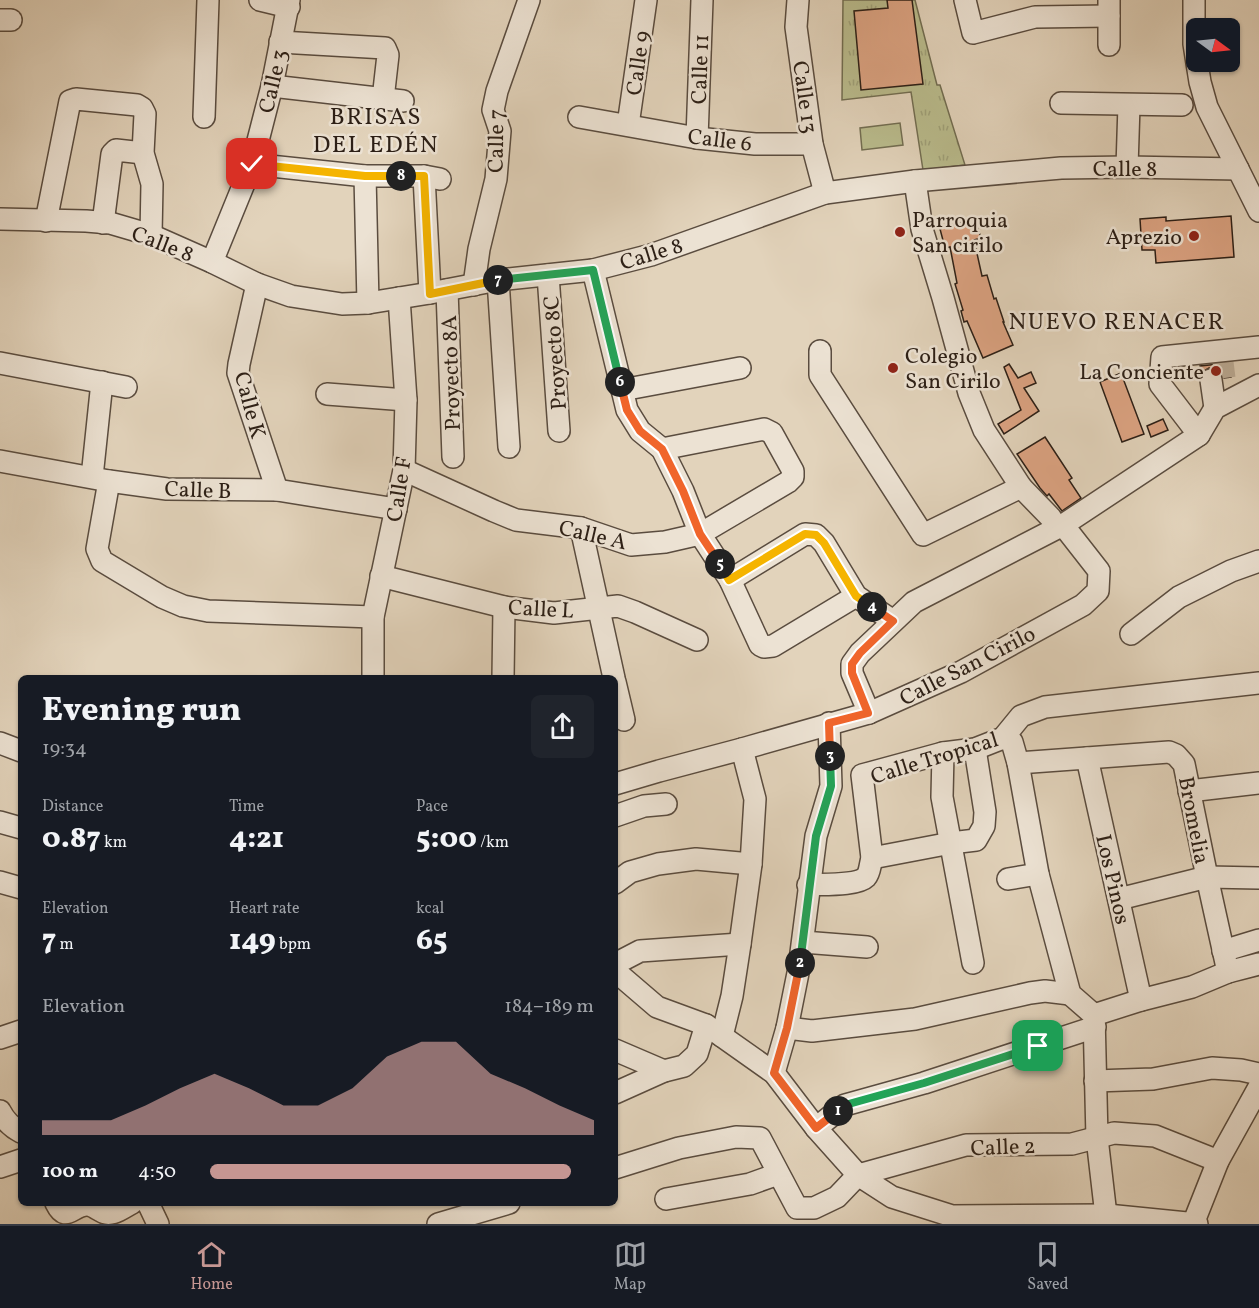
<!DOCTYPE html>
<html lang="en">
<head>
<meta charset="utf-8">
<style>
	:root { --surface:#171b24; --page:#20242c; --text:#f1f3f6; --muted:#9ea1a6; --line:#363941; --accent:#c59692 }
	body { margin:0; font-family:Vollkorn,serif; background:var(--page); color:var(--text); height:100vh; display:flex; flex-direction:column; font-size:22px; white-space:nowrap }
	* { box-sizing:border-box; margin:0 }
	p { font-size:20px; color:var(--muted) }
	.icon { flex:none; width:33px; height:33px; fill:none; stroke:currentColor; stroke-width:2; stroke-linecap:round; stroke-linejoin:round }
	.map { position:relative; flex:1; overflow:hidden }
	.details { position:absolute; left:18px; top:675px; width:600px; height:531px; display:flex; flex-direction:column; background:var(--surface); border-radius:9px; box-shadow:0 2px 4px #0004 }
	.details>* { flex:none }
	.needle { width:39px; rotate:105deg }
	.tools { position:absolute; left:1186px; top:18px; display:grid; gap:12px }
	.tools a { display:grid; place-items:center; width:54px; height:54px; border-radius:9px; background:var(--surface); box-shadow:0 2px 4px #0004; font-size:30px }
	.pin { position:absolute; display:grid; place-items:center; width:51px; height:51px; color:#fff; margin:-26px; border-radius:12px; box-shadow:0 3px 9px #0006 }
	.km { position:absolute; width:30px; height:30px; margin:-15px; border-radius:50%; background:#222; color:#fff; font-size:16px; line-height:30px; text-align:center }
	.round { display:grid; place-items:center; flex:none; width:63px; height:63px; border-radius:9px; background:var(--page) }
	.headline { display:flex; align-items:center; justify-content:space-between; height:102px; padding:0 24px }
	h1 { font-size:33px; font-weight:800; line-height:45px }
	.metrics { display:grid; grid-template-columns:repeat(3,1fr); gap:9px; height:102px; padding:6px 24px }
	.metrics div { display:grid; align-content:center }
	.metrics b { font-size:30px; font-weight:800 }
	.metrics small { font-size:16px; font-weight:400 }
	.metrics p { font-size:16px }
	.chart { height:168px; padding:12px 24px }
	.chart p { display:flex; justify-content:space-between }
	.chart svg { width:100%; height:108px; margin-top:6px; fill:var(--accent); opacity:.7 }
	ul { padding:0 24px; list-style:none; font-size:20px }
	li { display:grid; grid-template-columns:96px 72px 1fr; align-items:center; height:45px }
	li i { height:15px; border-radius:8px; background:var(--accent) }
	.tabs { display:flex; justify-content:space-around; align-items:center; height:84px; border-top:2px solid var(--line); background:var(--surface); font-size:16px; color:var(--muted) }
	.tabs a { display:grid; justify-items:center; gap:3px }
	.tabs .selected { color:var(--accent) }
	.map>svg:first-child { display:block }
	.grass { fill:url(#grass-tufts); stroke:#726d51; stroke-width:1.5 }
	.pitch { fill:#b9bb8c; stroke:#726d51; stroke-width:1.5 }
	.building { fill:#dca382; stroke:#2c1f16; stroke-width:1.5 }
	.lines { fill:none; stroke-linecap:round; stroke-linejoin:round }
	.minor-tunnel { stroke:#beaf9a; stroke-width:21; stroke-dasharray:21 10; stroke-linecap:butt }
	.minor-casing { stroke:#5a4c3f; stroke-width:24 }
	.minor { stroke:#ece2d3; stroke-width:21 }
	.split-1-casing { stroke:#fff; stroke-width:12 }
	.split-2-casing { stroke:#fff; stroke-width:12 }
	.split-3-casing { stroke:#fff; stroke-width:12 }
	.split-4-casing { stroke:#fff; stroke-width:12 }
	.split-5-casing { stroke:#fff; stroke-width:12 }
	.split-6-casing { stroke:#fff; stroke-width:12 }
	.split-7-casing { stroke:#fff; stroke-width:12 }
	.split-8-casing { stroke:#fff; stroke-width:12 }
	.split-9-casing { stroke:#fff; stroke-width:12 }
	.split-1 { stroke:#22a559; stroke-width:8 }
	.split-2 { stroke:#f0652b; stroke-width:8 }
	.split-3 { stroke:#22a559; stroke-width:8 }
	.split-4 { stroke:#f0652b; stroke-width:8 }
	.split-5 { stroke:#f5b400; stroke-width:8 }
	.split-6 { stroke:#f0652b; stroke-width:8 }
	.split-7 { stroke:#22a559; stroke-width:8 }
	.split-8 { stroke:#f5b400; stroke-width:8 }
	.split-9 { stroke:#f5b400; stroke-width:8 }
	.poi-dot { fill:#8f2418; stroke:#ece2d3; stroke-width:2 }
	.labels { text-anchor:middle; stroke-width:5; stroke-linejoin:round; paint-order:stroke }
	.street-label { font-size:22px; fill:#2c1f16; stroke:#ece2d3 }
	.poi-label { font-size:22px; fill:#2c1f16; stroke:#ece2d3; text-anchor:start }
	.neighbourhood-label { font-size:24px; letter-spacing:1.5px; fill:#2c1f16; stroke:#ece2d3 }
</style>
</head>
<body>
<div class="map">
<svg width="1259" height="1224" viewBox="0 0 1259 1224">
	<defs>
		<pattern id="grass-tufts" width="24" height="20" patternUnits="userSpaceOnUse" patternTransform="scale(1.5)"><rect width="24" height="20" fill="#b9bb8c"/><path d="M3 7l-1-3M5 7V3M7 7l1-3M15 17l-1-3M17 17v-4M19 17l1-3" fill="none" stroke="#9fa078"/></pattern>
	</defs>
	<rect width="100%" height="100%" fill="#e2d3bb"/>
	<filter id="stains"><feTurbulence type="fractalNoise" baseFrequency=".00333" numOctaves="4"/><feColorMatrix values="0 0 0 0 .2 0 0 0 0 .09 0 0 0 0 .02 0 0 0 .5 -.17"/></filter>
	<radialGradient id="worn" r=".72"><stop offset=".6" stop-color="#630" stop-opacity="0"/><stop offset="1" stop-color="#630" stop-opacity=".3"/></radialGradient>
	<!-- grass -->
	<polygon class="grass" points="843,0 915,0 937,85 940,85 965,165 923,170 911,92 842,100"/>
	<!-- pitch -->
	<polygon class="pitch" points="900,123 903,145 862,150 860,128"/>
	<!-- building -->
	<g class="building">
		<polygon points="887,0 912,0 923,84 861,90 854,11 888,8"/>
		<polygon points="1231,216 1234,257 1156,263 1155,250 1142,250 1140,219 1166,217 1166,221"/>
		<polygon points="969,220 971,228 977,226 981,238 974,240 982,276 987,275 994,299 996,298 1004,322 1003,322 1013,345 983,358 967,321 964,322 961,311 963,310 955,284 957,283 950,247 945,248 940,229"/>
		<polygon points="1229,363 1231,377 1224,378 1221,372 1215,368 1209,368 1201,373 1200,366"/>
		<polygon points="1009,364 1018,378 1031,372 1036,383 1024,388 1039,411 1004,434 998,424 1021,410 1004,367"/>
		<polygon points="1121,373 1144,434 1122,442 1100,382"/>
		<polygon points="1163,419 1168,430 1151,437 1147,426"/>
		<polygon points="1045,437 1072,478 1069,480 1081,498 1062,511 1049,494 1047,496 1040,488 1017,454"/>
	</g>
	<g class="lines">
		<!-- minor-tunnel -->
		<polyline class="minor-tunnel" points="1223,362 1225,378"/>
		<!-- minor casing -->
		<g class="minor-casing">
			<g id="minor">
				<polyline points="260,0 289,7"/>
				<polyline points="798,0 796,27 812,144 825,193"/>
				<polyline points="965,0 973,33 1035,17 1109,16"/>
				<polyline points="1109,0 1109,45"/>
				<polyline points="1194,0 1194,44 1200,82 1207,107 1259,211"/>
				<polyline points="0,20 11,20"/>
				<polyline points="280,42 385,48 388,55 383,99"/>
				<polyline points="272,86 403,101"/>
				<polyline points="1061,103 1182,105"/>
				<polyline points="204,117 208,0"/>
				<polyline points="579,117 697,138 755,144 812,144"/>
				<polyline points="628,125 646,0"/>
				<polyline points="697,138 702,0"/>
				<polyline points="252,164 365,176 424,176 440,179"/>
				<polyline points="1127,167 1129,105"/>
				<polyline points="365,176 368,303"/>
				<polyline points="424,176 430,293"/>
				<polyline points="0,219 86,221 110,223 151,235 212,262 257,284 291,296 342,304 368,303 430,293 498,280 593,270 651,255 825,193 915,181 1061,168 1127,167 1238,169"/>
				<polyline points="46,221 70,101 76,99 137,105 142,108 145,114 143,153 152,184 151,235"/>
				<polyline points="103,223 112,154 116,150 143,153"/>
				<polyline points="212,262 252,164 272,86 289,0"/>
				<polyline points="593,270 627,410 640,431 662,449 683,491 700,534 730,580 760,645 764,647 773,646 856,596"/>
				<polyline points="548,275 559,431"/>
				<polyline points="498,280 509,447"/>
				<polyline points="257,284 239,364 238,373 277,490"/>
				<polyline points="474,285 479,249 496,179 500,131 493,110 497,91 529,0"/>
				<polyline points="447,290 453,457"/>
				<polyline points="820,351 820,375 923,535 1021,487 984,430 969,393 943,298 922,229 915,181"/>
				<polyline points="0,363 126,387"/>
				<polyline points="1211,380 1215,408"/>
				<polyline points="622,390 740,368"/>
				<polyline points="327,394 406,400"/>
				<polyline points="1199,435 1160,384 1162,357 1259,347"/>
				<polyline points="0,461 109,481 167,489 277,490 396,509"/>
				<polyline points="404,470 494,511 516,520 581,528 631,545 665,542 700,534 788,482 793,477 793,471 772,433 764,429 662,449"/>
				<polyline points="92,477 102,382"/>
				<polyline points="109,481 97,549 102,561 162,597 183,606 208,611 373,617"/>
				<polyline points="1021,487 1051,518"/>
				<polyline points="581,528 614,678"/>
				<polyline points="381,576 504,607 554,613 618,606 635,612 697,640"/>
				<polyline points="730,580 805,534 816,535 824,543 856,596 893,621"/>
				<polyline points="1131,634 1179,597 1231,571 1259,561"/>
				<polyline points="373,678 373,617 404,470 406,400 399,298"/>
				<polyline points="503,678 504,607"/>
				<polyline points="615,682 624,720"/>
				<polyline points="869,713 852,673 852,664 860,653 914,602 1063,525 1199,435 1215,408 1259,385"/>
				<polyline points="1003,738 1012,742 1018,763 1038,874 1070,994 1094,1015 1097,1138 1107,1224"/>
				<polyline points="0,743 21,751"/>
				<polyline points="943,753 942,797 973,963"/>
				<polyline points="1087,758 1141,1000"/>
				<polyline points="1018,763 1169,752 1176,755 1184,764 1207,877 1228,972"/>
				<polyline points="615,784 659,771 742,749 869,713 961,672 1083,605 1098,591 1099,571 1063,525"/>
				<polyline points="1189,791 1259,783"/>
				<polyline points="615,816 644,806 666,804"/>
				<polyline points="0,822 21,828"/>
				<polyline points="872,858 951,843 976,840 984,826 985,812 975,749"/>
				<polyline points="1008,879 1038,874"/>
				<polyline points="0,882 21,888"/>
				<polyline points="615,883 630,872 658,864 696,859 751,864"/>
				<path d="M808,885c13,-1 49,1 58,-8 4,-4 4,-13 6,-19l-10,-83 81,-22 32,-4 28,-11 18,-22 24,-9 214,-24"/>
				<polyline points="1119,899 1207,877 1259,878"/>
				<polyline points="803,942 867,947"/>
				<polyline points="1223,951 1259,940"/>
				<polyline points="615,964 640,951 740,944"/>
				<polyline points="615,971 657,1007 706,1025 774,1073 816,1128 858,1175 892,1197 952,1216 1107,1215 1197,1224"/>
				<polyline points="1094,1015 1141,1000 1192,987 1228,972 1259,964"/>
				<polyline points="787,1028 812,1031 915,1019 1030,993 1045,991 1070,994"/>
				<polyline points="722,1036 732,996 740,944 751,864 755,799 742,749"/>
				<polyline points="0,1038 21,1031"/>
				<polyline points="615,1050 664,1071"/>
				<polyline points="774,1073 787,1028 799,968 816,836 831,786 829,723"/>
				<polyline points="1095,1081 1153,1079 1212,1068 1241,1070 1259,1074"/>
				<polyline points="615,1093 664,1071 684,1066 697,1054 706,1025"/>
				<path d="M0,1111c5,10 11,16 21,21"/>
				<polyline points="816,1128 845,1105 924,1083 1095,1027"/>
				<polyline points="0,1167 21,1160"/>
				<polyline points="615,1168 679,1148 736,1137 760,1138 797,1208 814,1208 837,1197 858,1175 966,1145 1072,1144 1114,1133 1155,1136 1218,1161"/>
				<polyline points="666,1199 750,1184 778,1174"/>
				<path d="M56,1203c10,21 16,2 31,2 5,0 10,4 14,6 10,7 21,-3 31,-8"/>
				<polyline points="148,1203 158,1224"/>
				<polyline points="438,1224 509,1203"/>
				<polyline points="1193,1224 1218,1161 1259,1087"/>
			</g>
		</g>
		<!-- minor -->
		<use href="#minor" class="minor"/>
	</g>
	<g class="lines">
		<!-- split-1 casing -->
		<g class="split-1-casing">
			<polyline id="split-1" points="838,1111 845,1105 924,1083 1038,1046"/>
		</g>
		<!-- split-2 casing -->
		<g class="split-2-casing">
			<polyline id="split-2" points="800,963 787,1028 774,1073 816,1128 838,1111"/>
		</g>
		<!-- split-3 casing -->
		<g class="split-3-casing">
			<polyline id="split-3" points="800,963 816,836 831,786 830,756"/>
		</g>
		<!-- split-4 casing -->
		<g class="split-4-casing">
			<polyline id="split-4" points="830,756 829,723 868,713 852,673 852,664 860,653 893,621 872,607"/>
		</g>
		<!-- split-5 casing -->
		<g class="split-5-casing">
			<polyline id="split-5" points="720,564 729,580 805,534 816,535 824,543 856,596 872,607"/>
		</g>
		<!-- split-6 casing -->
		<g class="split-6-casing">
			<polyline id="split-6" points="620,382 627,410 640,431 662,449 683,491 700,534 720,564"/>
		</g>
		<!-- split-7 casing -->
		<g class="split-7-casing">
			<polyline id="split-7" points="498,280 593,270 620,382"/>
		</g>
		<!-- split-8 casing -->
		<g class="split-8-casing">
			<polyline id="split-8" points="401,176 424,176 430,294 498,280"/>
		</g>
		<!-- split-9 casing -->
		<g class="split-9-casing">
			<polyline id="split-9" points="252,164 365,176 401,176"/>
		</g>
		<!-- split-1 -->
		<use href="#split-1" class="split-1"/>
		<!-- split-2 -->
		<use href="#split-2" class="split-2"/>
		<!-- split-3 -->
		<use href="#split-3" class="split-3"/>
		<!-- split-4 -->
		<use href="#split-4" class="split-4"/>
		<!-- split-5 -->
		<use href="#split-5" class="split-5"/>
		<!-- split-6 -->
		<use href="#split-6" class="split-6"/>
		<!-- split-7 -->
		<use href="#split-7" class="split-7"/>
		<!-- split-8 -->
		<use href="#split-8" class="split-8"/>
		<!-- split-9 -->
		<use href="#split-9" class="split-9"/>
	</g>
	<!-- markers -->
	<g class="poi-dot">
		<circle cx="900" cy="232" r="6"/>
		<circle cx="1194" cy="236" r="6"/>
		<circle cx="893" cy="368" r="6"/>
		<circle cx="1216" cy="371" r="6"/>
	</g>
	<g class="labels">
		<!-- street labels -->
		<g class="street-label">
			<text transform="translate(637 63) rotate(-82)" y="8">Calle 9</text>
			<text transform="translate(699 69) rotate(-88)" y="8">Calle 11</text>
			<text transform="translate(272 81) rotate(-77)" y="8">Calle 3</text>
			<text transform="translate(806 97) rotate(82)" y="8">Calle 13</text>
			<text transform="translate(720 139) rotate(7)" y="8">Calle 6</text>
			<text transform="translate(495 141) rotate(-89)" y="8">Calle 7</text>
			<text x="1125" y="176">Calle 8</text>
			<text transform="translate(163 243) rotate(21)" y="8">Calle 8</text>
			<text transform="translate(651 253) rotate(-17)" y="8">Calle 8</text>
			<text transform="translate(554 353) rotate(-94)" y="8">Proyecto 8C</text>
			<text transform="translate(450 373) rotate(-92)" y="8">Proyecto 8A</text>
			<text transform="translate(251 405) rotate(75)" y="8">Calle K</text>
			<text transform="translate(198 489) rotate(2)" y="8">Calle B</text>
			<text transform="translate(398 489) rotate(-81)" y="8">Calle F</text>
			<text transform="translate(593 534) rotate(13)" y="8">Calle A</text>
			<text transform="translate(541 608) rotate(3)" y="8">Calle L</text>
			<text transform="translate(967 665) rotate(-27)" y="8">Calle San Cirilo</text>
			<text transform="translate(934 757) rotate(-17)" y="8">Calle Tropical</text>
			<text transform="translate(1195 820) rotate(79)" y="8">Bromelia</text>
			<text transform="translate(1114 879) rotate(77)" y="8">Los Pinos</text>
			<text transform="translate(1003 1146) rotate(-2)" y="8">Calle 2</text>
		</g>
		<!-- poi labels -->
		<g class="poi-label">
			<text x="912" y="227">Parroquia<tspan x="912" dy="25">San cirilo</tspan></text>
			<text x="1182" y="244" text-anchor="end">Aprezio</text>
			<text x="905" y="363">Colegio<tspan x="905" dy="25">San Cirilo</tspan></text>
			<text x="1204" y="379" text-anchor="end">La Conciente</text>
		</g>
		<!-- neighbourhood labels -->
		<g class="neighbourhood-label">
			<text x="376" y="124">BRISAS<tspan x="376" dy="28">DEL EDÉN</tspan></text>
			<text x="1117" y="329">NUEVO RENACER</text>
		</g>
	</g>
	<rect width="100%" height="100%" filter="url(#stains)"/>
	<rect width="100%" height="100%" fill="url(#worn)"/>
</svg>
<div class="tools">
<a><svg class="needle" viewBox="-14 -14 28 28"><path d="M0-13l5 13h-10z" fill="#e53935"/><path d="M0 13l5-13h-10z" fill="#9ea1a6"/></svg></a>
</div>
<div class="pin" style="left:1038px;top:1046px;background:#1e9e55"><svg class="icon" aria-label="arrive" viewBox="0 0 24 24"><path d="M6 21V4h12l-3 4 3 4H6"/></svg></div>
<div class="pin" style="left:252px;top:164px;background:#d93025"><svg class="icon" aria-label="check" viewBox="0 0 24 24"><path d="M5 12l5 5 9-10"/></svg></div>
<b class="km" style="left:838px;top:1111px">1</b>
<b class="km" style="left:800px;top:963px">2</b>
<b class="km" style="left:830px;top:756px">3</b>
<b class="km" style="left:872px;top:607px">4</b>
<b class="km" style="left:720px;top:564px">5</b>
<b class="km" style="left:620px;top:382px">6</b>
<b class="km" style="left:498px;top:280px">7</b>
<b class="km" style="left:401px;top:176px">8</b>
<section class="details">
<div class="headline"><div><h1>Evening run</h1><p>19:34</p></div><a class="round"><svg class="icon" aria-label="share" viewBox="0 0 24 24"><path d="M12 15V3M7 8l5-5 5 5M5 13v7h14v-7"/></svg></a></div>
<div class="metrics">
<div><p>Distance</p><b>0.87<small> km</small></b></div>
<div><p>Time</p><b>4:21</b></div>
<div><p>Pace</p><b>5:00<small> /km</small></b></div>
</div>
<div class="metrics">
<div><p>Elevation</p><b>7<small> m</small></b></div>
<div><p>Heart rate</p><b>149<small> bpm</small></b></div>
<div><p>kcal</p><b>65</b></div>
</div>
<div class="chart"><p><span>Elevation</span>184–189 m</p>
<svg viewBox="0 0 160 44" preserveAspectRatio="none"><path d="M0 44V38L10 38L20 38L30 32L40 25L50 19L60 25L70 32L80 32L90 25L100 12L110 6L120 6L130 19L140 25L150 32L160 38V44z"/></svg>
</div>
<ul>
<li><b>100 m</b>4:50<i style="width:94%"></i></li>
</ul>
</section>
</div>
<nav class="tabs">
<a class="selected"><svg class="icon" aria-label="home" viewBox="0 0 24 24"><path d="M3 11l9-7 9 7M6 9v11h12V9"/></svg>Home</a>
<a><svg class="icon" aria-label="map" viewBox="0 0 24 24"><path d="M3 6l6-2 6 2 6-2v14l-6 2-6-2-6 2zM9 4v14M15 6v14"/></svg>Map</a>
<a><svg class="icon" aria-label="saved" viewBox="0 0 24 24"><path d="M7 4h10v16l-5-4-5 4z"/></svg>Saved</a>
</nav>
</body>
</html>
